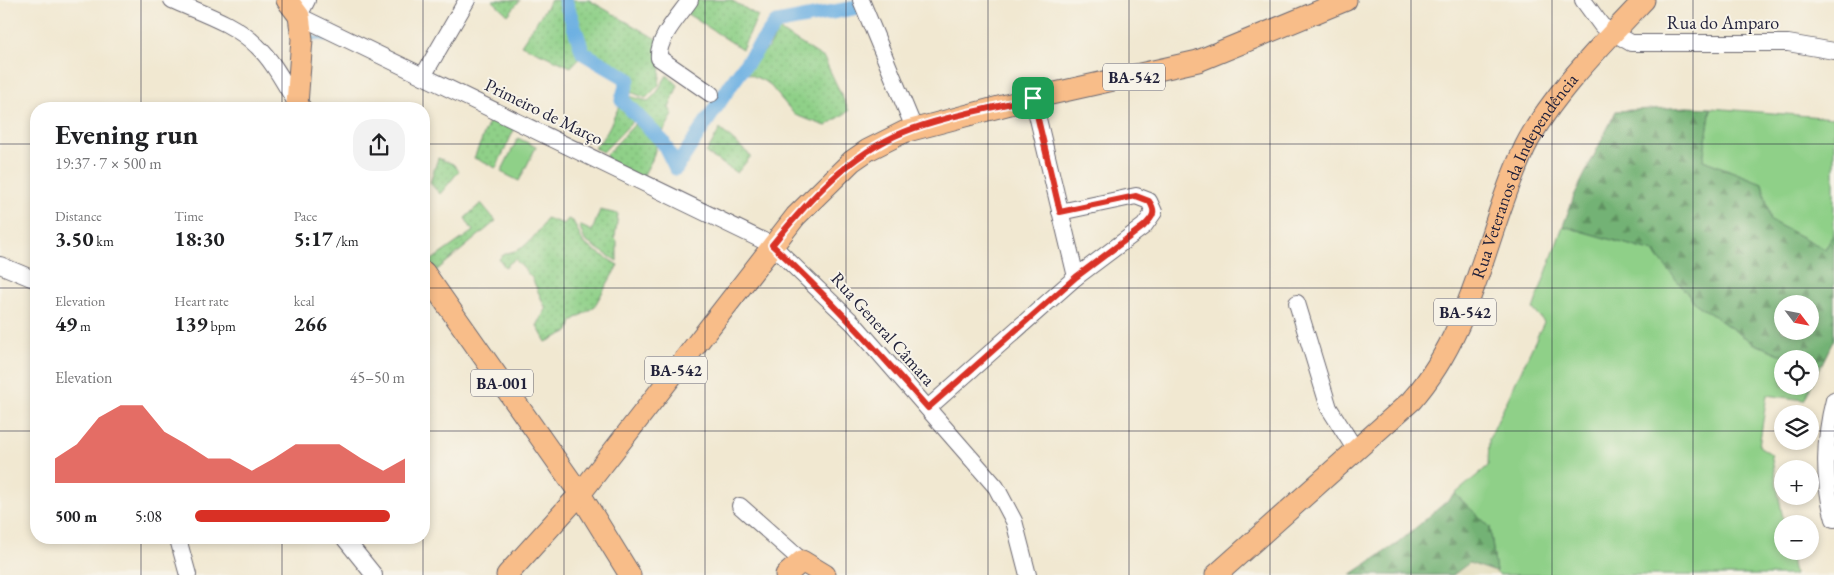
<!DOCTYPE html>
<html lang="en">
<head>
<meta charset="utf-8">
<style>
	:root { --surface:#fff; --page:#f2f2f2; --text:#202124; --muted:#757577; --accent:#d93025 }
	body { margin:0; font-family:"EB Garamond",serif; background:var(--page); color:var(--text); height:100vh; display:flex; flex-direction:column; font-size:19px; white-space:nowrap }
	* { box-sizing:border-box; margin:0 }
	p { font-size:16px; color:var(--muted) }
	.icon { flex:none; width:28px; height:28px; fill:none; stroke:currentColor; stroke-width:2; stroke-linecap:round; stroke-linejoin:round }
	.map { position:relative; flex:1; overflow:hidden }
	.drawer { position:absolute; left:30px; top:102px; width:400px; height:442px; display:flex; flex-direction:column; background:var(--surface); border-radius:20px; box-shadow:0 2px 8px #0003 }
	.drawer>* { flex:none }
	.needle { width:32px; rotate:122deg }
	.tools { position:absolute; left:1774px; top:295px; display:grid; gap:10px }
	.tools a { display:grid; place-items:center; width:45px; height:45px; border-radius:50%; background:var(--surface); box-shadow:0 2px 8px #0003; font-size:25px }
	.pin { position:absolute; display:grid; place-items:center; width:42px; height:42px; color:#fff; margin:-21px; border-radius:10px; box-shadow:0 2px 8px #0006 }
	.round { display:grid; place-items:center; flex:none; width:52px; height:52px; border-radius:20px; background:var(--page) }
	.headline { display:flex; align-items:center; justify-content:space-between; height:85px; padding:0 25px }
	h1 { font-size:28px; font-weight:700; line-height:38px }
	.figures { display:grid; grid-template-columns:repeat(3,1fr); gap:8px; height:85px; padding:5px 25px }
	.figures div { display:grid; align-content:center }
	.figures b { font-size:21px; font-weight:700 }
	.figures small { font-size:14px; font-weight:400 }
	.figures p { font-size:14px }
	.chart { height:140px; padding:10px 25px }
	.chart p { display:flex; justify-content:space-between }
	.chart svg { width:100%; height:90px; margin-top:5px; fill:var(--accent); opacity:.7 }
	ul { padding:0 25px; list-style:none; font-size:16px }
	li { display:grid; grid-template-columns:80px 60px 1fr; align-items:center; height:38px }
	li i { height:12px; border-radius:6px; background:var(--accent) }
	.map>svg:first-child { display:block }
	.built { fill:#e1dcba }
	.green { fill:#8fd088; stroke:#587962 }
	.forest { fill:url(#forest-firs); stroke:#4a6a58; fill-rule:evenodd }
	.park { fill:url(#park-dots); stroke:#587962 }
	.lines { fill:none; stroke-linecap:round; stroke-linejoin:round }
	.stream { stroke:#6db0e2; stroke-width:4.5 }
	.canal { stroke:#6db0e2; stroke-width:15 }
	.minor-casing { stroke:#6a6770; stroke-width:18 }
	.major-casing { stroke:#6a6770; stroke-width:23 }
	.minor { stroke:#fff; stroke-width:16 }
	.major { stroke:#f8bd89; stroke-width:21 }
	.route-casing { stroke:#fff; stroke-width:10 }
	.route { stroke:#d93025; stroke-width:6 }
	.grid { fill:none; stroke:#22223b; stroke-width:1; stroke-opacity:0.55 }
	.labels { text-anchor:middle; stroke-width:4; stroke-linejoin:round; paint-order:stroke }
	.shield { fill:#f7f3e8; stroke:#62616f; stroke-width:1 }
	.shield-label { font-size:16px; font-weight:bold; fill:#22223b }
	.street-label { font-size:18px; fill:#22223b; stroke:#f7f3e8 }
</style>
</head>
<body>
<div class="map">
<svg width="1834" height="575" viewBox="0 0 1834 575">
	<defs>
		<pattern id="forest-firs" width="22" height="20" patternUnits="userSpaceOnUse" patternTransform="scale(1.25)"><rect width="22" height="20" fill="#73b274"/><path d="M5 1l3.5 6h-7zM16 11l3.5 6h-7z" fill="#5e9060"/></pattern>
		<pattern id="park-dots" width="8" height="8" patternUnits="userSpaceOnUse" patternTransform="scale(1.25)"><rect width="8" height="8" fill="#8fd088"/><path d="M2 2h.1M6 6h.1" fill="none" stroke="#7bb276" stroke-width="1.8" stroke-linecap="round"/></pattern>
	</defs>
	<rect width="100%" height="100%" fill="#f7f3e8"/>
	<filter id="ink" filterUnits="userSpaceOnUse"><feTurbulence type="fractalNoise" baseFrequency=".02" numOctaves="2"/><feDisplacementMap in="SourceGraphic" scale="10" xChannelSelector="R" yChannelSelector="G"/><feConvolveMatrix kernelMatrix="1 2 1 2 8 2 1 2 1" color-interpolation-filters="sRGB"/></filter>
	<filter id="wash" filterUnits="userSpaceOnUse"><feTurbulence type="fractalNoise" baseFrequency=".0096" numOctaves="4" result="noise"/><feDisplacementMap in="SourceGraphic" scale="20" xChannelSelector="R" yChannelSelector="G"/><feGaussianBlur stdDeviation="1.12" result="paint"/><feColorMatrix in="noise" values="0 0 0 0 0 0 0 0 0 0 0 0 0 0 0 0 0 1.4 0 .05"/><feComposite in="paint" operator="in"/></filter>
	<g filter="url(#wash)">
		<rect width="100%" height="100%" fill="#f1e8d1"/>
		<!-- built -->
		<polygon class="built" points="1469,563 1496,572 1499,575 1453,575"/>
		<!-- green -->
		<g class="green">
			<polygon points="1711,108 1834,118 1834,233 1825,249 1771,221 1762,183 1703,160"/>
			<polygon points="518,138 536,147 519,181 501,172"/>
			<polygon points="1563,226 1654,252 1695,303 1753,343 1792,359 1782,359 1782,386 1810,386 1810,366 1819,370 1804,400 1767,395 1759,446 1771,454 1784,524 1782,524 1782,551 1790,551 1794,575 1499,575 1496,572 1490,527 1455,494 1488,466 1489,439 1544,322 1533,309"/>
		</g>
		<!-- forest -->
		<g class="forest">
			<path d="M1687,107l24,1 -8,52 59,23 9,38 54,28 9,-16v106l-15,31 -9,-4v-7h-18l-39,-16 -58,-40 -41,-51 -91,-26 11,-30 42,-85zM1782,304h28v27h-28z"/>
			<polygon points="1455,494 1490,527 1496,572 1469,563 1453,575 1350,575 1398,543"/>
		</g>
		<!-- park -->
		<g class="park">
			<polygon points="492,0 520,0 508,15"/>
			<polygon points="551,0 589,0 658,40 661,67 659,85 646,98 620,88 628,78 616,68 583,54 571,67 521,45"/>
			<polygon points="696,0 731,0 758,16 742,49 686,13"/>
			<polygon points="779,30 824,58 849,111 826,126 795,115 768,83 743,71 769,47"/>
			<polygon points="667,75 678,85 669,108 673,115 660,137 641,120 632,104 623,98 621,94 648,101 656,94"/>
			<polygon points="622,100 633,108 636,118 603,152 594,148 605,136"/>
			<polygon points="492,115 515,128 496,168 474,158"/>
			<polygon points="636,123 658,140 652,160 641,180 607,163 606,155"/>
			<polygon points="720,129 751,156 737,173 706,153"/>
			<polygon points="438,158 453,164 459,171 440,194 430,183"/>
			<polygon points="481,203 496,221 436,271 429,262 473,231 465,218"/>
			<polygon points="600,210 618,214 615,237 613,237 617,241 617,261 585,241 579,225 592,231"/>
			<path d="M546,218l18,6 4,-5 5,2 11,23 34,21 -24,42 -22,14 -3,10 -23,11 -9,-16 9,-17 -14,-31 -17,-19 -10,8 -6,-8c7,-8 13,-6 21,-10 10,-6 22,-21 26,-31z"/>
		</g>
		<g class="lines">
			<!-- stream -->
			<polyline class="stream" points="313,38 332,40"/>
			<!-- canal -->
			<g class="canal">
				<polyline points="565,0 583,53 628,79 622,100 663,142 676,168"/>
				<polyline points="676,168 730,86 776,23 859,7"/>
			</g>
		</g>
	</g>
	<g filter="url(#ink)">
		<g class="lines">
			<!-- minor casing -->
			<g class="minor-casing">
				<g id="minor">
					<path d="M172,0c29,13 62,23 85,46 17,16 28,39 40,58l-2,3"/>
					<polyline points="307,0 299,16 772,245 854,324 996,487 1014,521 1028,575"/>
					<path d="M690,0c-10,15 -33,38 -31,58l52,36"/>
					<polyline points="861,0 914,128"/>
					<polyline points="1583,0 1602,26 1631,43 1788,43 1834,51"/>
					<polyline points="423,76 467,0"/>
					<polyline points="1033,98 1076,277 1144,226 1154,212 1149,201 1136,196 1060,212"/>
					<polyline points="0,265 36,280"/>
					<polyline points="1297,303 1329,408 1355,449"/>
					<path d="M1834,400c-10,38 -11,81 0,119"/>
					<polyline points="928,408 1076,277"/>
					<polyline points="740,506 802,561"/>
					<polyline points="178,539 188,575"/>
					<polyline points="345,539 374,575"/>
				</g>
			</g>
			<!-- major casing -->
			<g class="major-casing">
				<g id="major">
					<polyline points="287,0 299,16 302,39 297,104 301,109"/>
					<polyline points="424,272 580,494 630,575"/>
					<polyline points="507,575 580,494 796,216 852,161 868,150 904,132 1033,98 1198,61 1346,0"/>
					<polyline points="786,575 802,561 825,575"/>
					<path id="s1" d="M1216,575l195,-174c64,-72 74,-170 114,-254 24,-49 81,-107 119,-147"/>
				</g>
			</g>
			<!-- minor -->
			<use href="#minor" class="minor"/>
			<!-- major -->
			<use href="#major" class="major"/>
		</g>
	</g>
	<g class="lines" filter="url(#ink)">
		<!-- route casing -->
		<g class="route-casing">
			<path id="route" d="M1033,98l27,114 76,-16 13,5c8,11 4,16 -5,25l-68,51 -148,131c-50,-57 -100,-112 -156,-163 37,-45 76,-90 132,-113 37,-15 89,-24 129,-34z"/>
		</g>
		<!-- route -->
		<use href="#route" class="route"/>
	</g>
	<!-- grid -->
	<path class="grid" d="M141,0v109M282,0v109M423,0v109M564,0v575M705,0v575M846,0v575M988,0v575M1129,0v575M1270,0v575M1411,0v575M1552,0v575M1693,0v575M0,144h36M424,144h1410M0,288h36M424,288h1410M0,431h36M424,431h1358M1810,431h24M141,539v36M282,539v36M423,539v36"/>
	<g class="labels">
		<!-- shield labels -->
		<g class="shield">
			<rect x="1103" y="63.5" width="62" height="27" rx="4"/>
			<rect x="1434" y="298.5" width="62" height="27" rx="4"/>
			<rect x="645" y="356.5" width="62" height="27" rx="4"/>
			<rect x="471" y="369.5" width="62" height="27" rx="4"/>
		</g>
		<g class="shield-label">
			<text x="1134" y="83">BA-542</text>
			<text x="1465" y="318">BA-542</text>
			<text x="676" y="376">BA-542</text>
			<text x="502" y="389">BA-001</text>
		</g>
		<!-- street labels -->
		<g class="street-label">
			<text x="1723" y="29">Rua do Amparo</text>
			<text transform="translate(544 112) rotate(26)" y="6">Primeiro de Março</text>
			<text dy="6" stroke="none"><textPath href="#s1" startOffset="515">Rua Veteranos da Independência</textPath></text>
			<text transform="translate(883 329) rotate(48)" y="6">Rua General Câmara</text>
		</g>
	</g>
</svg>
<div class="tools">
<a><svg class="needle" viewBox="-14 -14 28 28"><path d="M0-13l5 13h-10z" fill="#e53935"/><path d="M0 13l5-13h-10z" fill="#757577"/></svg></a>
<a><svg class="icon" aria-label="locate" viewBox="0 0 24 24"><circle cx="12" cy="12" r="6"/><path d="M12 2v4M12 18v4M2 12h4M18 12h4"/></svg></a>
<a><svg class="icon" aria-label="layers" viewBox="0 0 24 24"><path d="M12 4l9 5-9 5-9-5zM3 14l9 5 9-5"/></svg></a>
<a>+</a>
<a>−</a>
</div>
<div class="pin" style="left:1033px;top:98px;background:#1e9e55"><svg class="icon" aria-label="arrive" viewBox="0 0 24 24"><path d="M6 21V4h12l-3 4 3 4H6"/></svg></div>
<section class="drawer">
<div class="headline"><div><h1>Evening run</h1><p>19:37 · 7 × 500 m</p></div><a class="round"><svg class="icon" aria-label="share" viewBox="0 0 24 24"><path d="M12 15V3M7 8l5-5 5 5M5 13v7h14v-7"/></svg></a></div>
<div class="figures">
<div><p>Distance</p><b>3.50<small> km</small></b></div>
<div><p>Time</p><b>18:30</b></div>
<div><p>Pace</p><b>5:17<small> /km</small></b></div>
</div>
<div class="figures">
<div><p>Elevation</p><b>49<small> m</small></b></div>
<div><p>Heart rate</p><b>139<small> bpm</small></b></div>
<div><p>kcal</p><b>266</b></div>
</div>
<div class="chart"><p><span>Elevation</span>45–50 m</p>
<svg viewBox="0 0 160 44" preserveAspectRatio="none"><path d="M0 44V32L10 25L20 12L30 6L40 6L50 19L60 25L70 32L80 32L90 38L100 32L110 25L120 25L130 25L140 32L150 38L160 32V44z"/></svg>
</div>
<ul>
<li><b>500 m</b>5:08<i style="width:93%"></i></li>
</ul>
</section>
</div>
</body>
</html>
